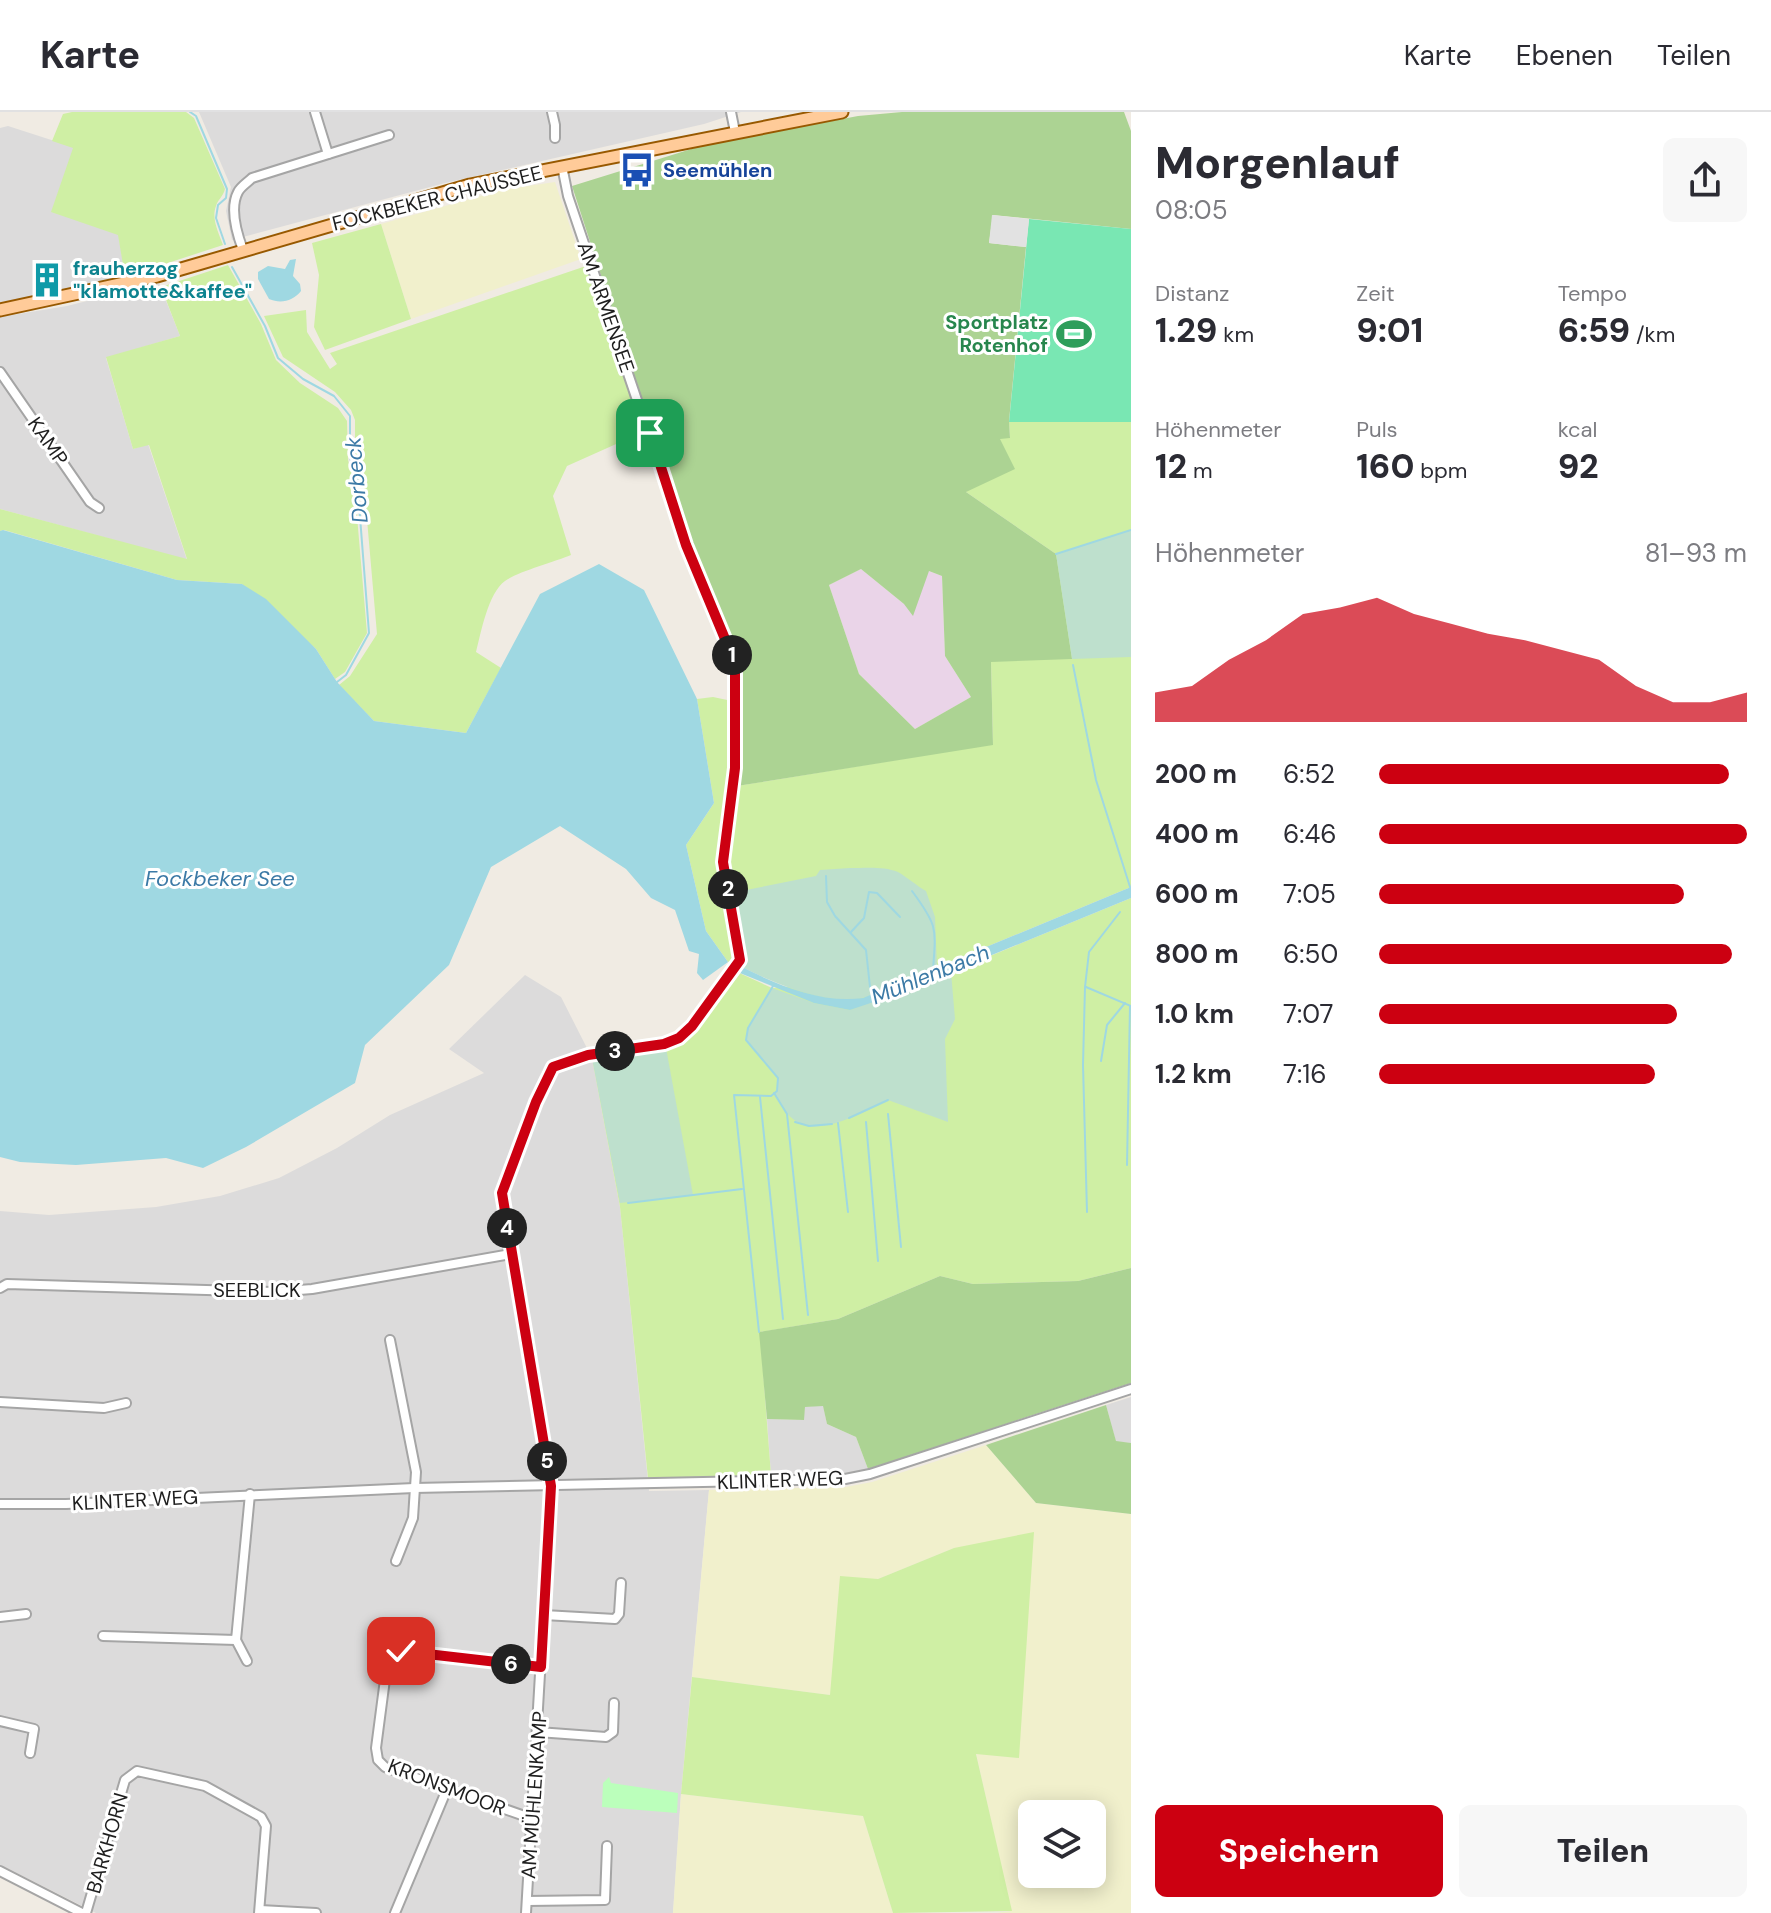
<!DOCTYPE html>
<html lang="de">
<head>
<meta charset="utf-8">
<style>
	:root { --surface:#fff; --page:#f7f7f7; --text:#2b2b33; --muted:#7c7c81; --line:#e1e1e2; --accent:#c01 }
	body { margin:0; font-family:"DM Sans",sans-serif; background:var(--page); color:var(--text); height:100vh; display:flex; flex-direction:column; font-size:30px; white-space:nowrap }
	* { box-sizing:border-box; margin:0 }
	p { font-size:26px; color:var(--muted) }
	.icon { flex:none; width:44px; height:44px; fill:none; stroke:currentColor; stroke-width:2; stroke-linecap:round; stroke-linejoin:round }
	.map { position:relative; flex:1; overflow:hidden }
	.details { display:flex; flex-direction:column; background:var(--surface); width:640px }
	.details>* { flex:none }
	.fabs { position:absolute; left:1018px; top:1688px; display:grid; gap:16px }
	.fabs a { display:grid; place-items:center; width:88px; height:88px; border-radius:12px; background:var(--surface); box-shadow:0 4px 20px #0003; font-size:40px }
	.pin { position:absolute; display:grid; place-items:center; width:68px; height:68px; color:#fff; margin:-34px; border-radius:16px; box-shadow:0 4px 12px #0006 }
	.km { position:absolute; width:40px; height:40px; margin:-20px; border-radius:50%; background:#222; color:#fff; font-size:22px; line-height:40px; text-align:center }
	.round { display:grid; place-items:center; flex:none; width:84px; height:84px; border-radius:12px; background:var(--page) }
	.overview { display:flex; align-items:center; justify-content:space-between; height:136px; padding:0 24px }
	h1 { font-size:44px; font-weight:800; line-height:60px }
	.metrics { display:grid; grid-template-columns:repeat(3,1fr); gap:12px; height:136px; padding:8px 24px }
	.metrics div { display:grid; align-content:center }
	.metrics b { font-size:34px; font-weight:800 }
	.metrics small { font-size:22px; font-weight:400 }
	.metrics p { font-size:22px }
	.chart { height:224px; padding:16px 24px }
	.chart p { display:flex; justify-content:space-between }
	.chart svg { width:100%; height:144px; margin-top:8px; fill:var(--accent); opacity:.7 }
	.action { display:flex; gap:16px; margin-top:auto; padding:16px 24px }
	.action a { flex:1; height:92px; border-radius:12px; background:var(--accent); color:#fff; font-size:32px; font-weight:800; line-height:92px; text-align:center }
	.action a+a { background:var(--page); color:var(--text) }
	ul { padding:0 24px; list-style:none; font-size:26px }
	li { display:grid; grid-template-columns:128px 96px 1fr; align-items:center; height:60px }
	li i { height:20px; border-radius:10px; background:var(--accent) }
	header { display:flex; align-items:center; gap:48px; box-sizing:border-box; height:112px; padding:0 40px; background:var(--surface); border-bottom:2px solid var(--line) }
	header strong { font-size:38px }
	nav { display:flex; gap:44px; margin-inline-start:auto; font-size:28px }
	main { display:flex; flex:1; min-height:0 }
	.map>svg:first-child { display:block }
	.residential { fill:#dcdbdb }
	.industrial { fill:#ead4e8 }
	.farmland { fill:#f1f0cc; fill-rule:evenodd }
	.grass { fill:#cfefa4 }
	.forest { fill:#acd393; fill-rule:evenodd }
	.wetland { fill:#bee0cd }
	.park { fill:#bfb }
	.pitch { fill:#79e7b3 }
	.parking { fill:#e2e2e2 }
	.water { fill:#9fd8e2 }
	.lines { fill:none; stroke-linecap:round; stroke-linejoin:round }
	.stream { stroke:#9fd8e2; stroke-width:2 }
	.minor-casing { stroke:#a5a5a5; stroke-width:12 }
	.major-casing { stroke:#985900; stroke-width:15 }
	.minor { stroke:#fff; stroke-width:8 }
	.major { stroke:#ffcb99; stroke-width:11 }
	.route-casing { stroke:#fff; stroke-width:16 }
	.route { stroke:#c01; stroke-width:10 }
	.labels { text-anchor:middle; stroke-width:6; stroke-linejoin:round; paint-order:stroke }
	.transit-label { font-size:20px; font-weight:bold; fill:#164399; stroke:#fff; text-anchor:start }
	.street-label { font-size:20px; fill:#1e1e1e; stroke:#fff }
	.culture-label { font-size:20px; font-weight:bold; fill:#0d838f; stroke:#fff; text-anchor:start }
	.leisure-label { font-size:20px; font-weight:bold; fill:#27864d; stroke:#fff; text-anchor:end }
	.water-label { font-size:22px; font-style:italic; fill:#3c7aa6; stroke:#fff }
</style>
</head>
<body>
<header>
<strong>Karte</strong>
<nav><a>Karte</a><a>Ebenen</a><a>Teilen</a></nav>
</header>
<main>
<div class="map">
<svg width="1131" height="1801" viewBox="0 0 1131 1801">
	<rect width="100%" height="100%" fill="#f0ebe3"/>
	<!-- residential -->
	<g class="residential">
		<polygon points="199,0 741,0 704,12 445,71 232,128 226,99 231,75"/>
		<polygon points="8,14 73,35 119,123 125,165 64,180 0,190 0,16"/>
		<polygon points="159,171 180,224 106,246 133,337 148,332 187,448 0,397 0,205 67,194"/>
		<polygon points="525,863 561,885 592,946 620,1095 649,1379 709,1378 681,1682 673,1801 96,1801 5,1755 0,1757 0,1099 49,1103 156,1095 220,1084 279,1066 337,1036 390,1003 484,961 449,937"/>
		<polygon points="1131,1285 1131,1331 1116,1330 1106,1293"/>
		<polygon points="823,1293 827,1312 856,1325 868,1357 844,1361 771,1363 767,1307 803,1308 805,1295"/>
	</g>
	<!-- industrial -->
	<polygon class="industrial" points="861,457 904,492 929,459 942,464 945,544 971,585 915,617 859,562 829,473"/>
	<!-- farmland -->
	<g class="farmland">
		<polygon points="555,70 581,147 411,207 381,112 502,78"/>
		<path d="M986,1333l50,58 95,11v399h-134l14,-2 -35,-158 43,5 -65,-210 -76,31 -48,116 -138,-18 17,-187 137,-3 26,-5zM1032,1702h60v60h-60z"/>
		<polygon points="681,1682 863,1704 893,1801 673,1801"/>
	</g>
	<!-- grass -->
	<g class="grass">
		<path d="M72,0h114l8,6 31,71c-2,8 -7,10 -9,17 -5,13 3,27 7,39l-98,32 -7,-42 -67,-23 22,-64 -21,-7 11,-27z"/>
		<polygon points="381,112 411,207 325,238 314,215 319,163 312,131"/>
		<polygon points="228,153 261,212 276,248 300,271 338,296 347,309 348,348 354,369 367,521 345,560 335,567 316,537 242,472 177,468 4,418 0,419 0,397 187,447 149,333 133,337 106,245 180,224 161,175"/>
		<path d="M586,154l57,166 -76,34 -14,30 18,59c-17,7 -54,17 -66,26 -17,12 -24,52 -29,71l25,16 -35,65 -92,-12 -35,-36 11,-9 27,-42 -13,-149 -9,-28v-37l-4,-10 -16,-18 -52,-35 -19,-41 42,-6 1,22 23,37 7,-5 -7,-11z"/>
		<polygon points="1009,310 1131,310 1131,775 863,886 738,853 726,750 737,674 993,632 991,550 1056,442 966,380 1000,326 1010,325"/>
		<polygon points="713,585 732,589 732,656 719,750 739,846 728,850 706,819 686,733 714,691 697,587"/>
		<path d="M1131,786v370l-53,13 -105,3 -33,-8 -102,43 -78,13 11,143 -123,3 -28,-271 -28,-149c25,-4 68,-4 88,-16 24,-14 40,-49 55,-71l37,17 179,-16z"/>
		<polygon points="1034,1420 1019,1646 976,1642 1012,1799 893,1801 863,1704 681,1682 692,1565 830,1583 840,1464 878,1467 954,1436"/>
	</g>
	<!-- forest -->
	<g class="forest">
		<path d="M902,0h222l7,19v98l-138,-14 -4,28 37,4 -17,174 1,17 -10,1 15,30 -49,23 90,62 16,105 -81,3 2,83 -256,41v-123l-49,-119 -116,-358 129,-40 157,-30zM861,457l43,35 9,12 16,-45 13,5 3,80 26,41 -56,32 -56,-55 -30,-89z"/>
		<polygon points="1131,1156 1131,1271 868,1357 856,1325 827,1312 823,1294 805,1295 804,1308 767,1307 759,1220 838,1207 940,1164 973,1172 1078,1169"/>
		<polygon points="1106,1293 1116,1329 1131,1331 1131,1402 1036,1391 986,1333"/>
	</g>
	<!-- wetland -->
	<g class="wetland">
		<polygon points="1131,418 1131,545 1072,547 1056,442"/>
		<path d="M850,756c15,0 34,-2 48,4 9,5 19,14 28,19l9,26 2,51c-24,10 -50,24 -75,30 -35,9 -93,-17 -124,-33l-7,-72 85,-17 4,-6z"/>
		<path d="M951,860l4,47 -10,20 3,83 -60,-22c-23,11 -72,40 -95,19 -8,-6 -13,-17 -19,-26l3,-2 1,-13 -32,-38 2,-12 24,-40 42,15 36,7z"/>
		<polygon points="666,936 693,1083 620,1091 592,946"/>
	</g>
	<!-- park -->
	<polygon class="park" points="609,1665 611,1671 678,1681 677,1701 602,1695 603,1671"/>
	<!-- pitch -->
	<polygon class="pitch" points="1029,107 1131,117 1131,310 1009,310"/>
	<!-- parking -->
	<polygon class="parking" points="992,103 1029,107 1026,135 989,131"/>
	<!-- water -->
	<g class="water">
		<path d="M296,147l-3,17 7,8 1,7c-8,10 -20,13 -32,8l-11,-20v-7l10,-6 17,3 5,-9z"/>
		<polygon points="3,418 177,468 242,472 266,487 316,537 337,570 374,609 466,621 540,482 599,452 644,478 697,587 714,691 686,733 706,819 728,850 703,868 697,861 699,842 689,839 675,798 651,786 626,757 560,714 491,755 449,853 365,933 355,971 246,1035 203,1056 166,1046 76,1053 20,1050 0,1045 0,419"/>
		<path d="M1131,775v11l-234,96 -47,16 -36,-7 -79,-32 3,-6c37,19 83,39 125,33z"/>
	</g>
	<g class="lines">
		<!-- stream -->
		<g class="stream">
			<polyline points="190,0 196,4 227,77 226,86 218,93 216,106 225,132"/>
			<polyline points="232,155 265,214 278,246 303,267 334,284 350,304 350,346 357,366 369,521 346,563 337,570"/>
			<polyline points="1056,442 1131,418"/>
			<polyline points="1073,553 1096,668 1131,778"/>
			<polyline points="826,764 827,790 835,804 866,838 870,875"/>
			<path d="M912,779c26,35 24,37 21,79"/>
			<polyline points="851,820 864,806 869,780 877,781 900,805"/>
			<polyline points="1086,875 1131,894"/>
			<polyline points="1101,949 1107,913 1125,891"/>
			<polyline points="774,981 787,1002 808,1203"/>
			<polyline points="760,985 783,1207"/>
			<polyline points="888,1002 901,1135"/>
			<polyline points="849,1006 888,988"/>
			<polyline points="795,1010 809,1014 832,1012"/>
			<polyline points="866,1010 878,1149"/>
			<polyline points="838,1011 848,1100"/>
			<polyline points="1127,1053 1130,894"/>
			<polyline points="628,1091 742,1077"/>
			<polyline points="1087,1100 1083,953 1085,875 1089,840 1120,800"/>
			<polyline points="759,1220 734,983 771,984 777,979 778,966 746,928 748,916 773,874"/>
		</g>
		<!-- minor casing -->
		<g class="minor-casing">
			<g id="minor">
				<polyline points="315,0 328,42"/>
				<polyline points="552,0 555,13 555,26"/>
				<polyline points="731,0 735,20"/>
				<path d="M243,138c-6,-16 -14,-41 -5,-58 2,-5 10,-10 14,-14l137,-43"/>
				<polyline points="0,260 90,390 99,396"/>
				<polyline points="0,1176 7,1172 274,1180 312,1177 511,1142"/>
				<polyline points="390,1228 416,1360 413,1406 396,1449"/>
				<polyline points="0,1290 104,1296 126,1291"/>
				<polyline points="0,1392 66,1392 414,1376 845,1367 870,1362 1131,1277"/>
				<polyline points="544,1503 615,1507 619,1502 621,1471"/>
				<polyline points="0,1505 26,1502"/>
				<polyline points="103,1524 236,1528 250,1382"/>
				<polyline points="236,1528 247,1549"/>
				<polyline points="0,1609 34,1617 30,1641"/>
				<polyline points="538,1620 606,1625 613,1620 614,1591"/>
				<polyline points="533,1707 385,1655 378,1648 376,1636 387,1552 393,1543 401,1539 541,1555"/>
				<polyline points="0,1759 82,1801"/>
				<polyline points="527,1789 605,1788 607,1734"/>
				<polyline points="260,1798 316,1801"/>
				<polyline points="86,1801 125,1668 137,1659 205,1674 261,1705 266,1714 259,1801"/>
				<polyline points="395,1801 447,1677"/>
				<polyline points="526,1801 551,1374 502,1081 536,990 548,961 553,955 588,943 664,932 679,926 692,914 740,848 723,750 735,656 735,551 686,433 568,84 562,54"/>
			</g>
		</g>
		<!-- major casing -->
		<g class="major-casing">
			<polyline id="major" points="0,198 157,164 470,73 842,0"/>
		</g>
		<!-- minor -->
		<use href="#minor" class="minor"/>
		<!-- major -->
		<use href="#major" class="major"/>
	</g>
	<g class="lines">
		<!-- route casing -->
		<g class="route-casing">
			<polyline id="route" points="401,1539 541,1555 551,1374 502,1081 536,990 553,955 588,943 664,932 679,926 692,914 740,848 723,750 735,656 735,551 686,433 650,321"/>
		</g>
		<!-- route -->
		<use href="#route" class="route"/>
	</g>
	<!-- icons -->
	<defs>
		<g id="bus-bare" transform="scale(2.76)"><path d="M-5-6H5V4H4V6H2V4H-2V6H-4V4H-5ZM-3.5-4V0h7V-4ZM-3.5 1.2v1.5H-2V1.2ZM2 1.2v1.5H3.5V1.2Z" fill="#1a4fb4" stroke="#fff" stroke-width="2.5" paint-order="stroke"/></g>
		<g id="building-bare" transform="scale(2.76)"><path d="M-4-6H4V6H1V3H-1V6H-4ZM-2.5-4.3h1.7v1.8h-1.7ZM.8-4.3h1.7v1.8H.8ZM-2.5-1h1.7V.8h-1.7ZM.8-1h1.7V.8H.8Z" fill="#0f9aa8" stroke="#fff" stroke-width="2.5" paint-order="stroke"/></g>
		<g id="stadium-bare" transform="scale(2.76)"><path d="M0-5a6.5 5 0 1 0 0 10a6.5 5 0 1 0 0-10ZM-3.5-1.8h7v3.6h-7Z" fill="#2e9e5b" stroke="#fff" stroke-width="2.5" paint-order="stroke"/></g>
	</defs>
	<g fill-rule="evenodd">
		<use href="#bus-bare" x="637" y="58"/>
		<use href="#building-bare" x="47" y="168"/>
		<use href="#stadium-bare" x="1074" y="222"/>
	</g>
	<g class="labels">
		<!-- transit labels -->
		<g class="transit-label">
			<text x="663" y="65">Seemühlen</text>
		</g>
		<!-- street labels -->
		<g class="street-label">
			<text transform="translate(437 86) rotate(-14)" y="7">FOCKBEKER CHAUSSEE</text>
			<text transform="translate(606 195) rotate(71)" y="7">AM ARMENSEE</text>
			<text transform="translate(48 329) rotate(55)" y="7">KAMP</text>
			<text x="257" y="1185">SEEBLICK</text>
			<text transform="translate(780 1368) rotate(-2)" y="7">KLINTER WEG</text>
			<text transform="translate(135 1388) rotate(-3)" y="7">KLINTER WEG</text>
			<text transform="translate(447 1675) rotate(21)" y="7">KRONSMOOR</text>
			<text transform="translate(534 1683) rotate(-86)" y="7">AM MÜHLENKAMP</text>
			<text transform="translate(107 1731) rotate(-74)" y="7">BARKHORN</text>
		</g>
		<!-- culture labels -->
		<g class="culture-label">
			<text x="73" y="163">frauherzog<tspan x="73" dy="23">"klamotte&amp;kaffee"</tspan></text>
		</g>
		<!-- leisure labels -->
		<g class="leisure-label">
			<text x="1048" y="217">Sportplatz<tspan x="1048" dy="23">Rotenhof</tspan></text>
		</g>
		<!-- water labels -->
		<g class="water-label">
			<text transform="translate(356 368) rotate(-95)" y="8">Dorbeck</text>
			<text x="220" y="774">Fockbeker See</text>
			<text transform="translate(930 862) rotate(-22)" y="8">Mühlenbach</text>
		</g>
	</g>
</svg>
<div class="fabs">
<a><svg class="icon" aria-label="layers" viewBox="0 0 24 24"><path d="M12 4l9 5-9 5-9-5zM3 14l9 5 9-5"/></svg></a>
</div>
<div class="pin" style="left:650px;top:321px;background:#1e9e55"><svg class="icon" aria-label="arrive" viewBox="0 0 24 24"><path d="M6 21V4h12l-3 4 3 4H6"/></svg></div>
<div class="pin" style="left:401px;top:1539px;background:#d93025"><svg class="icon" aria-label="check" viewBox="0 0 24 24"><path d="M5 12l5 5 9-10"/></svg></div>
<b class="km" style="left:732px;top:543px">1</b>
<b class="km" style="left:728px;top:777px">2</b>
<b class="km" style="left:615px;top:939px">3</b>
<b class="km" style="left:507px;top:1116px">4</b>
<b class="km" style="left:547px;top:1349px">5</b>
<b class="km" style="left:511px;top:1552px">6</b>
</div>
<section class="details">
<div class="overview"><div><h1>Morgenlauf</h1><p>08:05</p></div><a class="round"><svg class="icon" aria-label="share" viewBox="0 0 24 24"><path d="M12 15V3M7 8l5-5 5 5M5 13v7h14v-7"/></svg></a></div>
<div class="metrics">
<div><p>Distanz</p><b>1.29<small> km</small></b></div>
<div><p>Zeit</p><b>9:01</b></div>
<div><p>Tempo</p><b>6:59<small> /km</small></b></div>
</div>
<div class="metrics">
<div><p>Höhenmeter</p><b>12<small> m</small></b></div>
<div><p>Puls</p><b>160<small> bpm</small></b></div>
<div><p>kcal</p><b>92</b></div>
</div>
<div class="chart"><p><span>Höhenmeter</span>81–93 m</p>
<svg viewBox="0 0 160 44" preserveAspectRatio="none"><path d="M0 44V35L10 33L20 25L30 19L40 11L50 9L60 6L70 11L80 14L90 17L100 19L110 22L120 25L130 33L140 38L150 38L160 35V44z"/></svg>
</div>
<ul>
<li><b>200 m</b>6:52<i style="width:95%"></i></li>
<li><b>400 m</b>6:46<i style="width:100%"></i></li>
<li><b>600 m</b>7:05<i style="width:83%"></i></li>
<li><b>800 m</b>6:50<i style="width:96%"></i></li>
<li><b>1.0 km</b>7:07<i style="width:81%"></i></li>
<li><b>1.2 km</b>7:16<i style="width:75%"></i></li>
</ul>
<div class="action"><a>Speichern</a><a>Teilen</a></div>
</section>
</main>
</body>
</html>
